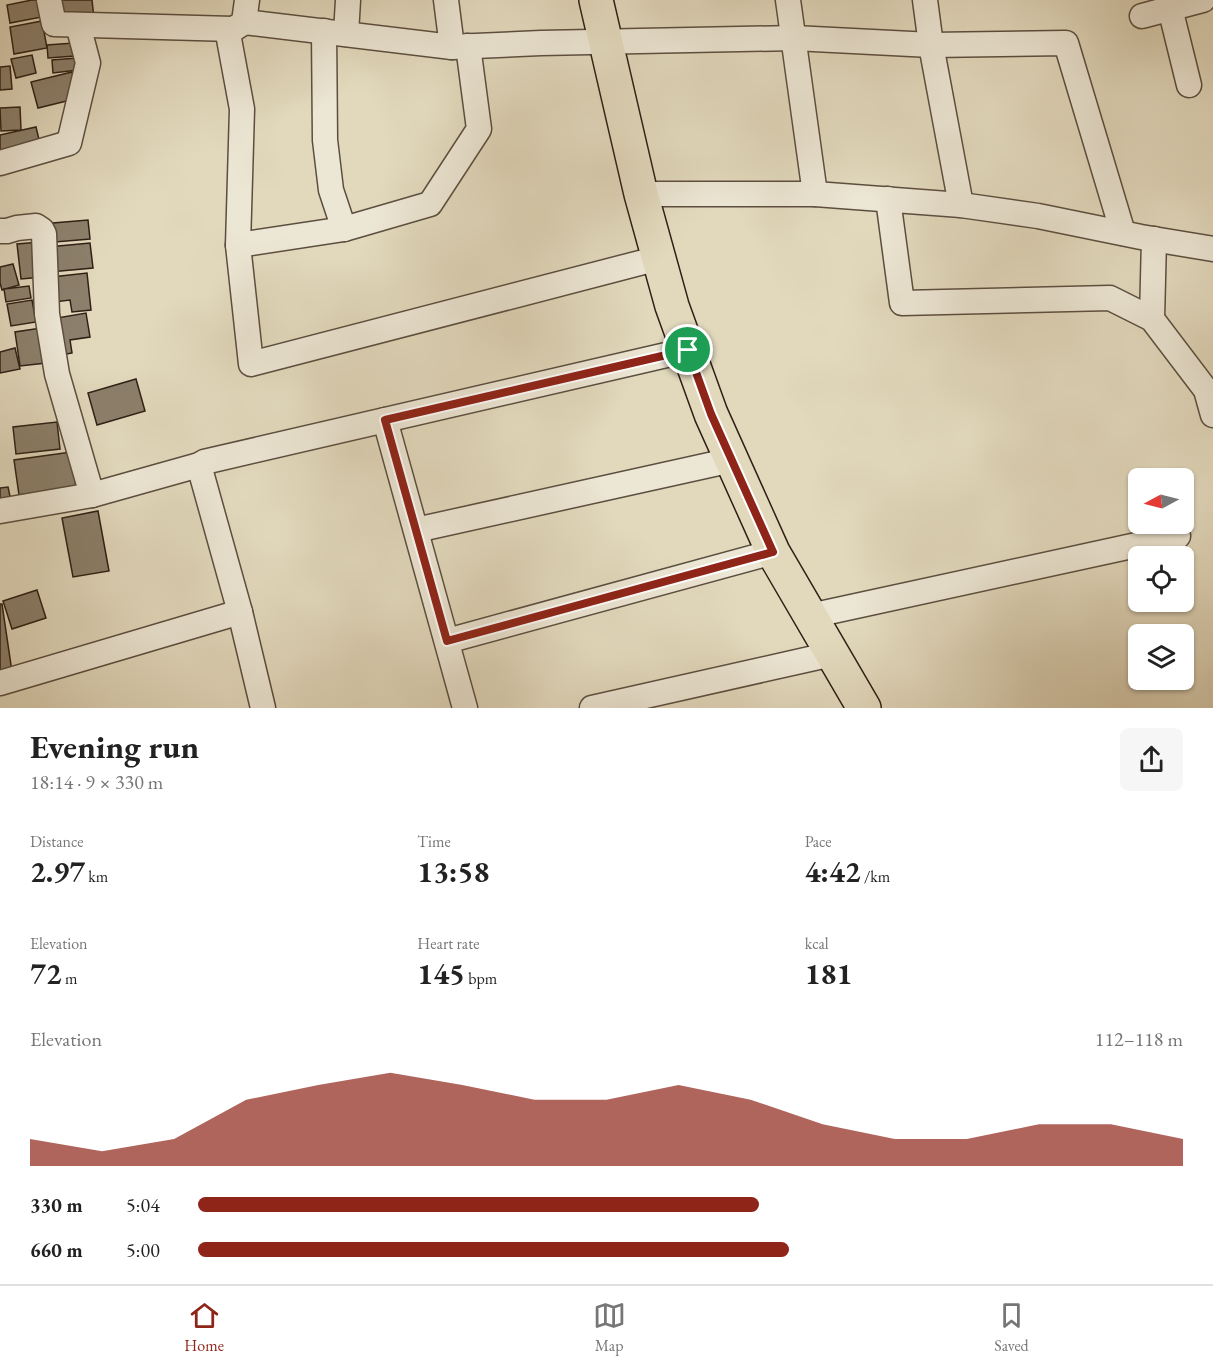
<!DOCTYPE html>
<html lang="en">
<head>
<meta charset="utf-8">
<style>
	:root { --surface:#fff; --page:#f6f6f6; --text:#222; --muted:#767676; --line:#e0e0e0; --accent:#8f2418 }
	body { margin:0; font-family:"EB Garamond",serif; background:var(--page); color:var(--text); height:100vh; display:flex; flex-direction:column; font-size:22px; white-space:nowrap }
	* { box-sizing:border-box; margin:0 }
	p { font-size:20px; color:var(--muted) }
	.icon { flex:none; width:33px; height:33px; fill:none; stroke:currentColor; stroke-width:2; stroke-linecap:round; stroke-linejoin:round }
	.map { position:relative; height:708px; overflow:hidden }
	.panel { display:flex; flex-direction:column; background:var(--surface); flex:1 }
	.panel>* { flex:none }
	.needle { width:39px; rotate:263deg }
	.fabs { position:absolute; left:1128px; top:468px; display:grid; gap:12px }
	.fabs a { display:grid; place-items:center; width:66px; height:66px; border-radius:9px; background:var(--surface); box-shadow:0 2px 4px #0004; font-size:30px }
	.pin { position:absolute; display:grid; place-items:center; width:51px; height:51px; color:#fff; margin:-26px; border:3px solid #fff; border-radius:50%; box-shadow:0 2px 6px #0007 }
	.round { display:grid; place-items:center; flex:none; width:63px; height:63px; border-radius:9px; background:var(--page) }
	.head { display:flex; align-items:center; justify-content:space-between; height:102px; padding:0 30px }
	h1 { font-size:33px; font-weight:700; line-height:45px }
	.stats { display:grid; grid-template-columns:repeat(3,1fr); gap:9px; height:102px; padding:6px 30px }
	.stats div { display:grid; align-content:center }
	.stats b { font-size:30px; font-weight:700 }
	.stats small { font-size:16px; font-weight:400 }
	.stats p { font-size:16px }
	.chart { height:168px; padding:12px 30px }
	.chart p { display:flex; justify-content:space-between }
	.chart svg { width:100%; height:108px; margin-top:6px; fill:var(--accent); opacity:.7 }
	ul { padding:0 30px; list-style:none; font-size:20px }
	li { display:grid; grid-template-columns:96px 72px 1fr; align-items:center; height:45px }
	li i { height:15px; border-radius:8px; background:var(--accent) }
	.dock { display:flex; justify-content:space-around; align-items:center; height:84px; border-top:2px solid var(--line); background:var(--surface); font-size:16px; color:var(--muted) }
	.dock a { display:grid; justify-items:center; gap:3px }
	.dock .on { color:var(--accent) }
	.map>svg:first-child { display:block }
	.building { fill:#8c806c; stroke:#2f1f15; stroke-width:1.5 }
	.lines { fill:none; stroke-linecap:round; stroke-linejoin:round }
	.minor-casing { stroke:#5c4e3f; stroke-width:27 }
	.primary-casing { stroke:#2f1f15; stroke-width:36 }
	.minor { stroke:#ece6d4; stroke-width:24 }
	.primary { stroke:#e2d9bd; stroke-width:33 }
	.route-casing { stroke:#fff; stroke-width:12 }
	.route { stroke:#8f2418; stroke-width:8 }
</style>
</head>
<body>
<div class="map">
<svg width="1213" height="708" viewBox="0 0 1213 708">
	<rect width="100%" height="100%" fill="#e2d9bd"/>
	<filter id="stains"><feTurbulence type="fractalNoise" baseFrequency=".00333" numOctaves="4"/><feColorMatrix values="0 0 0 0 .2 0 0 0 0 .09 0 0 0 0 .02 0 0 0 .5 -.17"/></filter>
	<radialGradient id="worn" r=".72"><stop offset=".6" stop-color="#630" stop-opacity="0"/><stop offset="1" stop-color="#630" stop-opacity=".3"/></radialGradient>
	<!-- building -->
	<g class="building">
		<polygon points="32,0 44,0 47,16 10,23 7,5"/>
		<polygon points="55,0 92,0 94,18 58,22"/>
		<polygon points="42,21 47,48 14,54 10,27"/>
		<polygon points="74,43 75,56 48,58 47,45"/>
		<polygon points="32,55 36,73 16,78 11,59"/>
		<polygon points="77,58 78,70 53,73 52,60"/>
		<polygon points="10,66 12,89 0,90 0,67"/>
		<polygon points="72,72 79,98 38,108 31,82"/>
		<polygon points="20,107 21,130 1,131 0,108"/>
		<polygon points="36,127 41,148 0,156 0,135"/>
		<polygon points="88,220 90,239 55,242 53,223"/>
		<polygon points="40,242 43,277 21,279 17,244"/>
		<polygon points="90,243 93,268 50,272 48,247"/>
		<polygon points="13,264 19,285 2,290 0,283 0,267"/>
		<polygon points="87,273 91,310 72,312 70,300 54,302 52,277"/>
		<polygon points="29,286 31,298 6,302 4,289"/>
		<polygon points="32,300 36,322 11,326 7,304"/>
		<polygon points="86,313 90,337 70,340 72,353 56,356 51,319"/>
		<polygon points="41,328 46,363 20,366 15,332"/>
		<polygon points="15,348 20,369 0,373 0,352"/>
		<polygon points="136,379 145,411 97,425 88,393"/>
		<polygon points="57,422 60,449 16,454 13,427"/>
		<polygon points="71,452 76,487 19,495 14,460"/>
		<polygon points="8,487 11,501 0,504 0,488"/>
		<polygon points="98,511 109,571 73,577 62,518"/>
		<polygon points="37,590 46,618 12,629 3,601"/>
		<polygon points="0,604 2,604 12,672 0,674"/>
	</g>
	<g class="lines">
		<!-- minor casing -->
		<g class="minor-casing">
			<g id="minor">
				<polyline points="49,0 54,24 233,29"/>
				<path d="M247,0l-3,22c-8,7 -13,5 -15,17l13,70 -4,136 13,119 408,-106"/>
				<polyline points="446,0 452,47"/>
				<polyline points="788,0 815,194"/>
				<polyline points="925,0 931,45 961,205"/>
				<polyline points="1170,8 1189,85"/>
				<polyline points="1142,16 1203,0"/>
				<polyline points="244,22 452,47 541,43 794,38 931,45 1066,43 1123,233"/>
				<polyline points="324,31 325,140 331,190 344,229"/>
				<polyline points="346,34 348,0"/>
				<polyline points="0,163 69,143 88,63 78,25"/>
				<polyline points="641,194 815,194 961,205 1038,216 1141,237 1213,249"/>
				<polyline points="888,199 902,303 1110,298 1152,319 1206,390 1213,415"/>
				<polyline points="0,231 7,231 17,228 36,226 42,230 44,234 47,314 57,374 92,495"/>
				<polyline points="238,245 344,229 430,204 479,129 468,46"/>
				<polyline points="1152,319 1154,239"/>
				<polyline points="385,420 465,708"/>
				<polyline points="199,465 240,612 263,708"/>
				<polyline points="0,511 92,495 199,465 204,462 688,350"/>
				<polyline points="416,530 732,460"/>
				<polyline points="810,616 1178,536"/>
				<polyline points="447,641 773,552"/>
				<polyline points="0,683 240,612"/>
				<polyline points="592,708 832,654"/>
			</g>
		</g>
		<!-- primary casing -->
		<g class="primary-casing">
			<polyline id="primary" points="596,0 641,194 672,306 711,414 773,552 864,708"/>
		</g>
		<!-- minor -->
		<use href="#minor" class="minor"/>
		<!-- primary -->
		<use href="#primary" class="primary"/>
	</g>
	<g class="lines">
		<!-- route casing -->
		<g class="route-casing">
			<polygon id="route" points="688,350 711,414 773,552 447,641 385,420"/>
		</g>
		<!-- route -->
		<use href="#route" class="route"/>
	</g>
	<rect width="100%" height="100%" filter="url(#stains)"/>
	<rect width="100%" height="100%" fill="url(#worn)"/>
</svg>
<div class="fabs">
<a><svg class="needle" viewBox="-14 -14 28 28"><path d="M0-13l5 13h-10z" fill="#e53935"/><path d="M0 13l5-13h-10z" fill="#767676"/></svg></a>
<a><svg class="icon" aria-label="locate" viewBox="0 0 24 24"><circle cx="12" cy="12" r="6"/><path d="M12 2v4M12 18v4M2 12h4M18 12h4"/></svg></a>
<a><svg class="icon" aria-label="layers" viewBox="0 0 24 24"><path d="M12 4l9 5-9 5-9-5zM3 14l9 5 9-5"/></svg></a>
</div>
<div class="pin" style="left:688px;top:350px;background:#1e9e55"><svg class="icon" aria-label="arrive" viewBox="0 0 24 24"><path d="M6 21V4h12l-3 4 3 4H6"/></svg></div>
</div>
<section class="panel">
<div class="head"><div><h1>Evening run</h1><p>18:14 · 9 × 330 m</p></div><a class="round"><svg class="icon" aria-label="share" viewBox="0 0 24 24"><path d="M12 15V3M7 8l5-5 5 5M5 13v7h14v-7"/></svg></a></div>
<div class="stats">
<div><p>Distance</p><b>2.97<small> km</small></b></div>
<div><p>Time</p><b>13:58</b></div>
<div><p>Pace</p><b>4:42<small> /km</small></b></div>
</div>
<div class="stats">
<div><p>Elevation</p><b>72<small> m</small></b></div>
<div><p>Heart rate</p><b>145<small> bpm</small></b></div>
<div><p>kcal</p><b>181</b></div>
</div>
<div class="chart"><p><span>Elevation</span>112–118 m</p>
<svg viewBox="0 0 160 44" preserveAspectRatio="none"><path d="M0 44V33L10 38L20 33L30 17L40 11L50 6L60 11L70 17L80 17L90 11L100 17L110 27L120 33L130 33L140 27L150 27L160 33V44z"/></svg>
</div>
<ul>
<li><b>330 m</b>5:04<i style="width:57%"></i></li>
<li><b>660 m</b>5:00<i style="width:60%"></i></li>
</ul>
</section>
<nav class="dock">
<a class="on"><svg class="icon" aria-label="home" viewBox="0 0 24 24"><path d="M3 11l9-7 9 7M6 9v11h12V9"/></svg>Home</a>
<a><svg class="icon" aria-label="map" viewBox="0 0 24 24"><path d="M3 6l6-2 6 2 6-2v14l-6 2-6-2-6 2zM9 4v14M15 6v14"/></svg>Map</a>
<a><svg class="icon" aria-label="saved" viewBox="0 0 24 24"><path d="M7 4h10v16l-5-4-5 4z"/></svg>Saved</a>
</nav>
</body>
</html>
